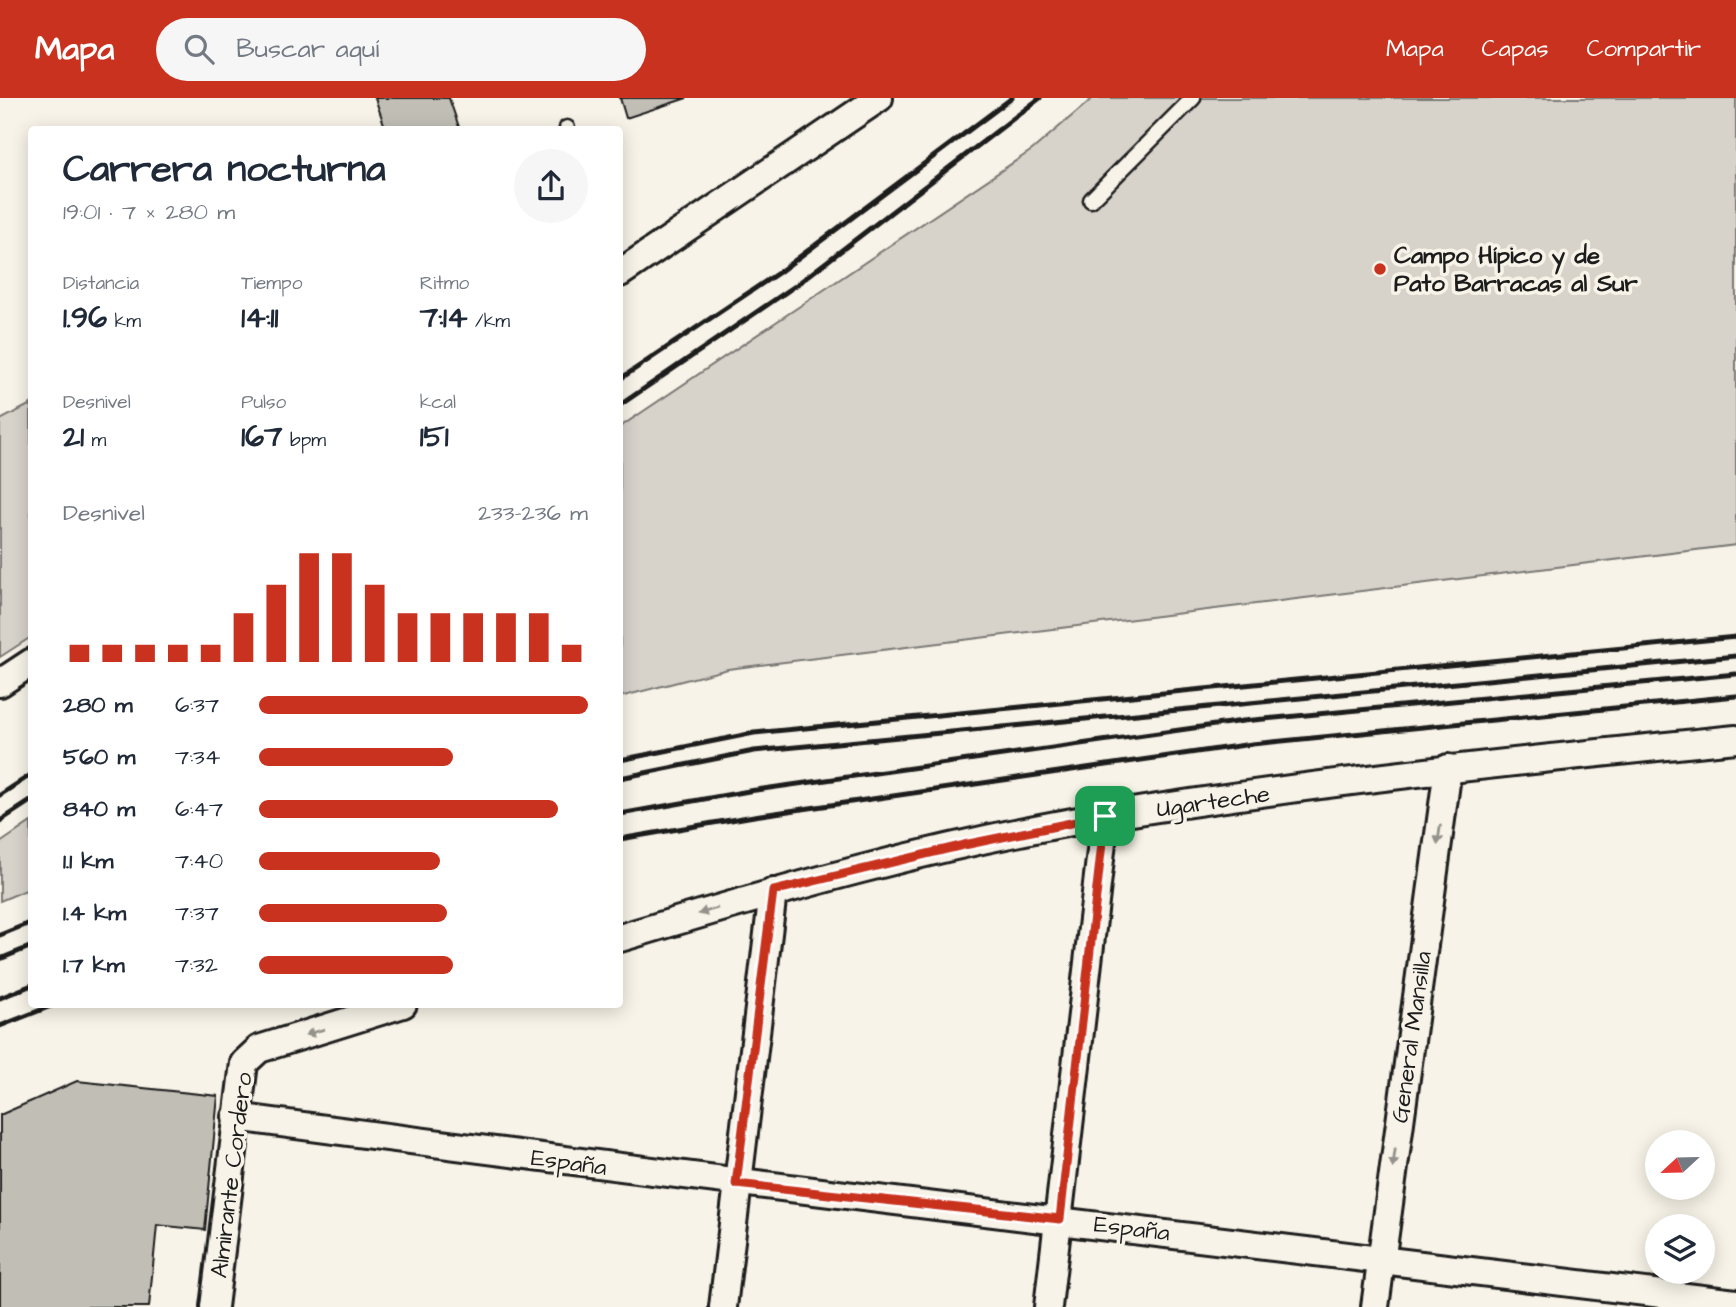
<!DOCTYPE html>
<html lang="es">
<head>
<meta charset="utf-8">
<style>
	:root { --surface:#fff; --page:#f6f6f7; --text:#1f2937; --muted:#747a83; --accent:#c8321e }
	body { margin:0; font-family:"Architects Daughter",sans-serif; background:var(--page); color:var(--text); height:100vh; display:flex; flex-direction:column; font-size:26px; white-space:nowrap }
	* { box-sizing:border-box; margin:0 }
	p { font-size:23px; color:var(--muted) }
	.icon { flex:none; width:38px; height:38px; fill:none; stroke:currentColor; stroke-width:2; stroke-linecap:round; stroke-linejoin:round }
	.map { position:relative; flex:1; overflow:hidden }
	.sheet { position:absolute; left:28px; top:28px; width:595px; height:882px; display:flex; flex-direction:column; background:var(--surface); border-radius:7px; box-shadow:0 4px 18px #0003 }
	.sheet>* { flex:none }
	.needle { width:46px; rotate:248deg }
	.buttons { position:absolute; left:1645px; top:1032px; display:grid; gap:14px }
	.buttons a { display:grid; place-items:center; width:70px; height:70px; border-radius:50%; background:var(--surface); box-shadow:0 4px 18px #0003; font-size:35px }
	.pin { position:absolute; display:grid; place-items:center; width:60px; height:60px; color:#fff; margin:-30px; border-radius:14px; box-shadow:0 4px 10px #0006 }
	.round { display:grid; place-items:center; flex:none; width:74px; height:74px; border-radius:37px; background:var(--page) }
	.head { display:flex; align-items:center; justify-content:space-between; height:119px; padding:0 35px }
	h1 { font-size:38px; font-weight:700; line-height:52px }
	.stats { display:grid; grid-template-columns:repeat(3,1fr); gap:10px; height:119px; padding:7px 35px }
	.stats div { display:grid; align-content:center }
	.stats b { font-size:30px; font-weight:700 }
	.stats small { font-size:19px; font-weight:400 }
	.stats p { font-size:19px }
	.chart { height:196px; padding:14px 35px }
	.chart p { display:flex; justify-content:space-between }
	.chart svg { width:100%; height:126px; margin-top:7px; stroke:var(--accent); stroke-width:6 }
	ul { padding:0 35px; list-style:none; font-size:23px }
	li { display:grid; grid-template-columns:112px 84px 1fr; align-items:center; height:52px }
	li i { height:18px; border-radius:9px; background:var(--accent) }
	header { display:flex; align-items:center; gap:42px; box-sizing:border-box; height:98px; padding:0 35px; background:var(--accent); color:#fff }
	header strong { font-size:33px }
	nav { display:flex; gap:38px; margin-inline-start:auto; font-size:24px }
	.search { width:490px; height:63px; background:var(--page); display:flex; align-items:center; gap:18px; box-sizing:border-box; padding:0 24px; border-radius:38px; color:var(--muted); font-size:26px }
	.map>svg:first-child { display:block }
	.green { fill:#d7d3cb; stroke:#7a7874; stroke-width:2 }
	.building { fill:#c0beb5; stroke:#1c1c1c; stroke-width:2 }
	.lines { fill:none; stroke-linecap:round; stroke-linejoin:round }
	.lane-casing { stroke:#1c1c1c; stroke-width:19 }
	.street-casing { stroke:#1c1c1c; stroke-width:32 }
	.lane { stroke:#f7f3e8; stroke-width:14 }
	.street { stroke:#f7f3e8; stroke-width:26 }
	.rail { stroke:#1c1c1c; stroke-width:5 }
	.oneway { fill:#94928c }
	.route-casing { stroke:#fff; stroke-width:14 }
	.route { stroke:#c8321e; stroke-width:9 }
	.poi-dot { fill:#c8321e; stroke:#f7f3e8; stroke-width:2.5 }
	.labels { text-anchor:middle; stroke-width:7; stroke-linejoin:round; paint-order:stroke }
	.poi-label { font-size:24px; font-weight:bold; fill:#1c1c1c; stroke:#f7f3e8; text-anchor:start }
	.street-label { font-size:24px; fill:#1c1c1c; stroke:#f7f3e8 }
</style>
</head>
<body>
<header>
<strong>Mapa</strong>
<div class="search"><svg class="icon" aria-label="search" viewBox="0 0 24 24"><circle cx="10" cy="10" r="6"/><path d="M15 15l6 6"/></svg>Buscar aquí</div>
<nav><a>Mapa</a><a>Capas</a><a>Compartir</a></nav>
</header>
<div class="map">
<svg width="1736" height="1209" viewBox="0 0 1736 1209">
	<rect width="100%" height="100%" fill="#f7f3e8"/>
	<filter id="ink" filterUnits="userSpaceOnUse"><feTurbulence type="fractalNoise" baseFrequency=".0143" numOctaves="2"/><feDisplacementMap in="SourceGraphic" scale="14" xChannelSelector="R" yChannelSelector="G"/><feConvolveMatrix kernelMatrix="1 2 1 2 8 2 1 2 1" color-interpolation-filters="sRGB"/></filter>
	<g filter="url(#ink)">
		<!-- green -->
		<g class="green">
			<polygon points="1093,0 1736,0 1736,447 728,571 620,599 620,329 1032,52"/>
			<polygon points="31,306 31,539 0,559 0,322"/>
			<polygon points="31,724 31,790 0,803 0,745"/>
		</g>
		<!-- building -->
		<g class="building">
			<polygon points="375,0 449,0 460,32 386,32"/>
			<polygon points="620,0 687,0 626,20"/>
			<polygon points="77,983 218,998 205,1132 157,1127 149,1209 0,1209 0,1017"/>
		</g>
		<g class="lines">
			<!-- lane casing -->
			<g class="lane-casing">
				<g id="lane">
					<polyline points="567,30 567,32"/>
					<polyline points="1091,102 1193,0"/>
				</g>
			</g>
			<!-- street casing -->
			<g class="street-casing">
				<g id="street">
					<polyline points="620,175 879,0"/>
					<polyline points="0,585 32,564"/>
					<path d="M620,840c159,-48 321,-95 487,-122 208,-34 419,-56 629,-77"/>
					<path d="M236,1019c500,67 1000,125 1500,186"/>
					<polyline points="214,1209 244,965 259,951 403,906"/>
					<polyline points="723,1209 773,794"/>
					<polyline points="1048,1209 1105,718"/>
					<polyline points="1375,1209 1448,670"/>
				</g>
			</g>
			<!-- lane -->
			<use href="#lane" class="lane"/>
			<!-- street -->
			<use href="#street" class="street"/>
			<!-- rail -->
			<g class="rail">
				<polyline points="620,281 778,175 1012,0"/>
				<polyline points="620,307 795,188 1040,0"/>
				<polyline points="620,662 754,635 1736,539"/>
				<polyline points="620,680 754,653 1736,558"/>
				<polyline points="0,697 32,676"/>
				<polyline points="620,716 749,693 1243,623 1736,576"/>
				<polyline points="0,723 32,702"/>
				<polyline points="620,741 754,718 1252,646 1736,598"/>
				<polyline points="0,837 32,824"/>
				<polyline points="0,861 32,848"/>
				<polyline points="0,900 32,887"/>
				<polyline points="0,928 56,906"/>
			</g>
		</g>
		<!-- one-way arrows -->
		<defs><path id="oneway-solid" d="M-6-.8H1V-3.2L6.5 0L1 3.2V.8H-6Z" transform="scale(1.75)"/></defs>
		<g class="oneway">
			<use href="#oneway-solid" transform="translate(1439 737) rotate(98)"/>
			<use href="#oneway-solid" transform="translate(708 813) rotate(163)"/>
			<use href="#oneway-solid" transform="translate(315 934) rotate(163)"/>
			<use href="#oneway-solid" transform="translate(1394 1060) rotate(98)"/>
		</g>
	</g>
	<g class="lines" filter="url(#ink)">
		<!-- route casing -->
		<g class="route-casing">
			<polygon id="route" points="1105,718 1060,1121 736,1086 773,793 964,747"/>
		</g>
		<!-- route -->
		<use href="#route" class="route"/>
	</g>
	<!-- markers -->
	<circle class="poi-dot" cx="1380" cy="171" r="7"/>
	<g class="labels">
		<!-- poi labels -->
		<g class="poi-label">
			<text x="1394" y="165">Campo Hípico y de<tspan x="1394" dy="28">Pato Barracas al Sur</tspan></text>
		</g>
		<!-- street labels -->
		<g class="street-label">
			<text transform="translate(1213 703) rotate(-8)" y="8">Ugarteche</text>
			<text transform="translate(1411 939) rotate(-82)" y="8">General Mansilla</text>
			<text transform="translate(569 1064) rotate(8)" y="8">España</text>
			<text transform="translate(231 1077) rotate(-83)" y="8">Almirante Cordero</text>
			<text transform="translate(1132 1130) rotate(7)" y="8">España</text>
		</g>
	</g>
</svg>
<div class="buttons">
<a><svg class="needle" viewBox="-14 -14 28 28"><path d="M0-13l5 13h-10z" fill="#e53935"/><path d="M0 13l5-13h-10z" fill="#747a83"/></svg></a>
<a><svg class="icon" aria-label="layers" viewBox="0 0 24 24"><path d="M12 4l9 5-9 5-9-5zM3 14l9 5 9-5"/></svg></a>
</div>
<div class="pin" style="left:1105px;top:718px;background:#1e9e55"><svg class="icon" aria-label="arrive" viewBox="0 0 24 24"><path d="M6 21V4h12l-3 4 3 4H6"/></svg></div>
<section class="sheet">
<div class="head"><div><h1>Carrera nocturna</h1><p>19:01 · 7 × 280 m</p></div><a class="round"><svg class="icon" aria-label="share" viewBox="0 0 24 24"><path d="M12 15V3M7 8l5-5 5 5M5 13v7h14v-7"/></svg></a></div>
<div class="stats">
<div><p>Distancia</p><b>1.96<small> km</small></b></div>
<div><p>Tiempo</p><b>14:11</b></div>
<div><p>Ritmo</p><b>7:14<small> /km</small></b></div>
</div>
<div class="stats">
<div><p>Desnivel</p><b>21<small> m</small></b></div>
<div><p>Pulso</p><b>167<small> bpm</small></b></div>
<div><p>kcal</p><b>151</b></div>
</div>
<div class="chart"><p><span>Desnivel</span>233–236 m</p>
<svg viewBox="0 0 160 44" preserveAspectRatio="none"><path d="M5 44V38M15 44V38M25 44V38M35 44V38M45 44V38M55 44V27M65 44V17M75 44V6M85 44V6M95 44V17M105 44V27M115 44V27M125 44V27M135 44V27M145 44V27M155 44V38"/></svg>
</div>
<ul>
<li><b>280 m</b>6:37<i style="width:100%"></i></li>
<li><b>560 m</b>7:34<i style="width:59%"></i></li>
<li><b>840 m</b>6:47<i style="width:91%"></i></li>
<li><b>1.1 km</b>7:40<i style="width:55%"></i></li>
<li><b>1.4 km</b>7:37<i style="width:57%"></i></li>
<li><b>1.7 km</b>7:32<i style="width:59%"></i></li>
</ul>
</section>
</div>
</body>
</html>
